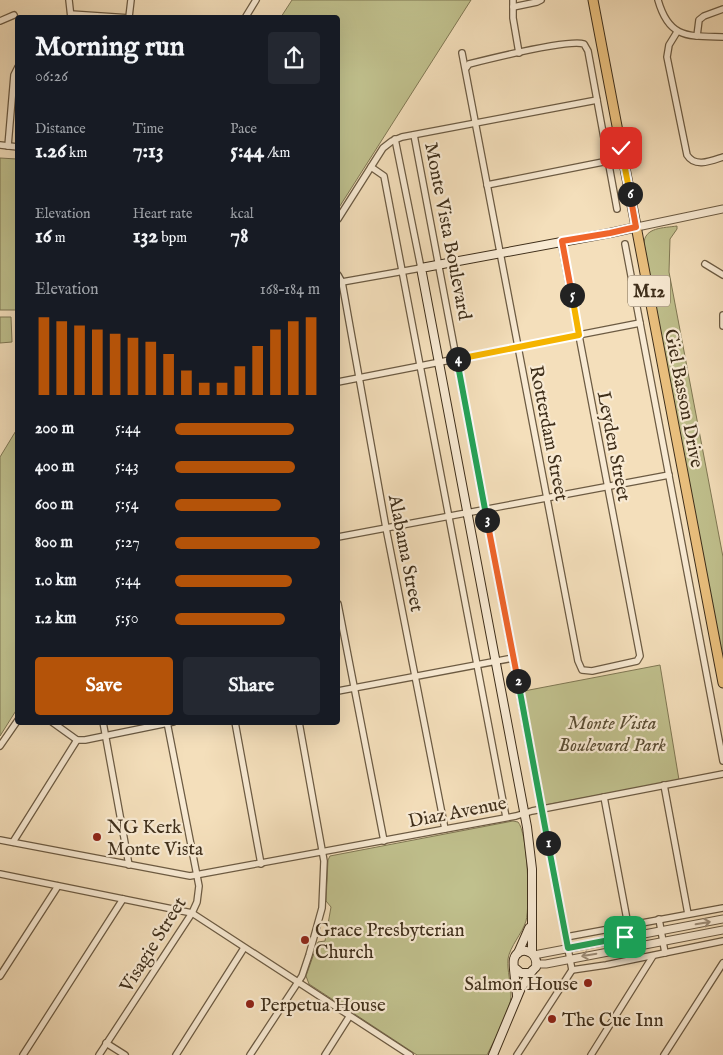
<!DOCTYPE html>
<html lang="en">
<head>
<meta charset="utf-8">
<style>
	:root { --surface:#171b24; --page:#242831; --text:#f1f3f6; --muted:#9ea1a6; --accent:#b45309 }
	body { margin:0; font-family:"IM FELL English",serif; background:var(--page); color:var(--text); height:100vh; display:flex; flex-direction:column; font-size:19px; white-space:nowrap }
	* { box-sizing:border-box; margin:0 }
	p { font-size:16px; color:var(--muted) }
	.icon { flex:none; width:28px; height:28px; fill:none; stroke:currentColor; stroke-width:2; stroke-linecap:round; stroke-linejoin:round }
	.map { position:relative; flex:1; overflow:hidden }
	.panel { position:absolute; left:15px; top:15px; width:325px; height:710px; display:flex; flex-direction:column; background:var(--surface); border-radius:5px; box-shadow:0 5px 20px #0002 }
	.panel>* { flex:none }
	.pin { position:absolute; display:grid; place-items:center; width:42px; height:42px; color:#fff; margin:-21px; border-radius:10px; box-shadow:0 2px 8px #0006 }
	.km { position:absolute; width:25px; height:25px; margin:-12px; border-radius:50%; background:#222; color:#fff; font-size:14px; line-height:25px; text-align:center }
	.round { display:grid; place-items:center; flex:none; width:52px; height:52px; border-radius:5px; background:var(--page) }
	.summary { display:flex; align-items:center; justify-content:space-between; height:85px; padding:0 20px }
	h1 { font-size:28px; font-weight:700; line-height:38px }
	.metrics { display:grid; grid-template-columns:repeat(3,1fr); gap:8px; height:85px; padding:5px 20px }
	.metrics div { display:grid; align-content:center }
	.metrics b { font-size:21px; font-weight:700 }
	.metrics small { font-size:14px; font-weight:400 }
	.metrics p { font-size:14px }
	.chart { height:140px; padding:10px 20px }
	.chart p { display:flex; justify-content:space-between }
	.chart svg { width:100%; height:90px; margin-top:5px; stroke:var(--accent); stroke-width:6 }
	.button { display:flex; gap:10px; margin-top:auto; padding:10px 20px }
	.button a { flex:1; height:58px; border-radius:5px; background:var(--accent); color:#fff; font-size:20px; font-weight:700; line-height:58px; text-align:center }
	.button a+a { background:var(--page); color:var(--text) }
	ul { padding:0 20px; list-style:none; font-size:16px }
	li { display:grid; grid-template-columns:80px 60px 1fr; align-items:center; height:38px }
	li i { height:12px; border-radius:6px; background:var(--accent) }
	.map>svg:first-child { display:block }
	.green { fill:#c0c08d; stroke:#807854 }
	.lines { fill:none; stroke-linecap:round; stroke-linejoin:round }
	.minor-casing { stroke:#6c5b43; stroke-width:8 }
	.tertiary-casing { stroke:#6c5b43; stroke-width:9 }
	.secondary-casing { stroke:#3f2f1b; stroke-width:10 }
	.primary-casing { stroke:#3f2f1b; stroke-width:11 }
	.minor { stroke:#f8ead3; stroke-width:5.5 }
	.tertiary { stroke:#f8ead3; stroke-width:7 }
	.secondary { stroke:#f8ead3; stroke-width:8 }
	.primary { stroke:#eac07e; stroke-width:9 }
	.oneway { stroke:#9c8c77 }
	.split-1-casing { stroke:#fff; stroke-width:10 }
	.split-2-casing { stroke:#fff; stroke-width:10 }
	.split-3-casing { stroke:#fff; stroke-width:10 }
	.split-4-casing { stroke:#fff; stroke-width:10 }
	.split-5-casing { stroke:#fff; stroke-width:10 }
	.split-6-casing { stroke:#fff; stroke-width:10 }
	.split-7-casing { stroke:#fff; stroke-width:10 }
	.split-1 { stroke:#22a559; stroke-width:6 }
	.split-2 { stroke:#22a559; stroke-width:6 }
	.split-3 { stroke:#f0652b; stroke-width:6 }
	.split-4 { stroke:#22a559; stroke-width:6 }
	.split-5 { stroke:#f5b400; stroke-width:6 }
	.split-6 { stroke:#f0652b; stroke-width:6 }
	.split-7 { stroke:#f5b400; stroke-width:6 }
	.poi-dot { fill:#8f2418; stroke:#f8ead3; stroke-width:2 }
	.labels { text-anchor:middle; stroke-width:4.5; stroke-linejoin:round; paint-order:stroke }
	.shield { fill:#f8ead3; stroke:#766752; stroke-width:1 }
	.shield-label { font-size:18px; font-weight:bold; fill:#3f2f1b }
	.street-label { font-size:19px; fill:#3f2f1b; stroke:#f8ead3 }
	.park-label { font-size:19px; font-style:italic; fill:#594c32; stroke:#f8ead3 }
	.poi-label { font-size:19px; fill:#3f2f1b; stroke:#f8ead3; text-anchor:start }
</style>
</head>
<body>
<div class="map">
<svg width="723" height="1055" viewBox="0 0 723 1055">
	<rect width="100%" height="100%" fill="#f4dfbb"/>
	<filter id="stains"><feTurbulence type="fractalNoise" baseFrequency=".004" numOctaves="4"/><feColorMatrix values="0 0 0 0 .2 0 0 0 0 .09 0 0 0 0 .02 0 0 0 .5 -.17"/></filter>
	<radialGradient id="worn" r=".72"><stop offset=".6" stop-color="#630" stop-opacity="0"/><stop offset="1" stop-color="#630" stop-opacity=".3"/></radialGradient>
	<!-- green -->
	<g class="green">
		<polygon points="292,0 471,0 338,209 338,18 281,17"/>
		<polygon points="0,158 17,159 17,310 0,310"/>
		<path d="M677,226v3l-7,10 -1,33 54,285v105l-79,-418c0,-17 20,-16 33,-18z"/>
		<polygon points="0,317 11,317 12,342 0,343"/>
		<polygon points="17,429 17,709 0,736 0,457"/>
		<polygon points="660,665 679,780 545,805 524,691"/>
		<path d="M513,821l5,1c10,11 12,83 8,99 -4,13 -16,25 -18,38 -1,12 3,24 3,35 0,19 -16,44 -24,61h-70l-108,-71 -3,-8 12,-34 7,-1 6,-34 -5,-6 2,-41 2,-4z"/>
	</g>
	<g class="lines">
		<!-- minor casing -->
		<g class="minor-casing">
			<g id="minor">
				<polyline points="69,0 71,18"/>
				<polyline points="513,0 513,18 519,53"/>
				<path d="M658,0c11,39 30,36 65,37"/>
				<polyline points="513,7 537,2 541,0"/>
				<polyline points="71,14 130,18"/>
				<polyline points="129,17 131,0"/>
				<polyline points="245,18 256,0"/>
				<polyline points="0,21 14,15"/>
				<path d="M677,32l-8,13 -2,12 20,98c8,13 24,6 36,2"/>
				<polyline points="697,36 699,20 704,16 723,9"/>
				<polyline points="462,53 578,661 582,670 592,671 637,661 640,656 561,241"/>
				<path d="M466,68l3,-4c20,-5 100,-25 115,-20l4,7 29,158"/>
				<polyline points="414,135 572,970 517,1055"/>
				<polyline points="0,145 18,147"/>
				<polyline points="8,146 14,75 18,67"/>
				<polyline points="371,167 384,176 506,817"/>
				<polyline points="487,185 608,161"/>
				<polyline points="338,219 383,148 392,141 402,137 597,100"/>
				<polyline points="625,244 723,761"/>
				<polyline points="705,264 723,275"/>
				<polyline points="338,275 342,282 421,268 395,139"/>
				<polyline points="342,282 386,528 445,829"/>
				<polyline points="723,315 723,326"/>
				<polyline points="338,382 640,323"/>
				<polyline points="338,537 669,475"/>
				<polyline points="338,604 384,841"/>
				<polyline points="338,691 513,658"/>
				<polyline points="52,722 77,740 85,740 173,722"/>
				<polyline points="103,722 129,865"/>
				<polyline points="235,722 261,864"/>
				<polyline points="0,746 18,720"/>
				<polyline points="664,785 688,914"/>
				<polyline points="604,797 628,925"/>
				<polyline points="0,840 190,876 516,816 532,811 723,774"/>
				<polyline points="13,842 77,740"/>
				<polyline points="0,874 192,913 410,1055"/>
				<polyline points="659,919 665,953"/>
				<polyline points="566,937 723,908"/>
				<polyline points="572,970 606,965 723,941"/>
				<polyline points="0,976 58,886"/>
				<polyline points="106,1043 125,1055"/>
				<polyline points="23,1055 123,899"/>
				<polyline points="99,1055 192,913 197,902 199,886 167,722"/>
				<polyline points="176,1055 244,948"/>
				<polyline points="250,1055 302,976 309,955 322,908 324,861 299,722"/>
				<polyline points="325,1055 349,1017"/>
				<polyline points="591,1055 653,956"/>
				<polyline points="664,1055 723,963"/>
			</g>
		</g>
		<!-- tertiary casing -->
		<g class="tertiary-casing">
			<g id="tertiary">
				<polyline points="637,227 723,209"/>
				<polyline points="534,955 723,919"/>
				<polyline points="537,964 546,964 723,930"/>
			</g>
		</g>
		<!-- secondary casing -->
		<g class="secondary-casing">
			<g id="secondary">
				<polyline points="518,953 529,928"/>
				<polyline points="532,953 532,869 527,827 421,268 610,233 637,227"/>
				<path d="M515,968l6,5h9l6,-6c3,-17 -18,-22 -22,-8 -2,6 3,29 3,37"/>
				<polyline points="493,1055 521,988 532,971"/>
			</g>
		</g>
		<!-- primary casing -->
		<g class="primary-casing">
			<polyline id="primary" points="593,0 723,683"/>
		</g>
		<!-- minor -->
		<use href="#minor" class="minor"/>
		<!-- tertiary -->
		<use href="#tertiary" class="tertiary"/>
		<!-- secondary -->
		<use href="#secondary" class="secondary"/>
		<!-- primary -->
		<use href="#primary" class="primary"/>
	</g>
	<!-- one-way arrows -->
	<defs><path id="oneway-shaft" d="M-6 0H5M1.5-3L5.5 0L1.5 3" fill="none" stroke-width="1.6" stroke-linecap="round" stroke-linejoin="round" transform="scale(1.25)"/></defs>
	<g class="oneway">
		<use href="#oneway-shaft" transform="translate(703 923) rotate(-10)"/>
		<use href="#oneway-shaft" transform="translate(589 955) rotate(170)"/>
	</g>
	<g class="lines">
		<!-- split-1 casing -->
		<g class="split-1-casing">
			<polyline id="split-1" points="548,843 568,948 625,937"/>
		</g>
		<!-- split-2 casing -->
		<g class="split-2-casing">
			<polyline id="split-2" points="518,681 548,843"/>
		</g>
		<!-- split-3 casing -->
		<g class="split-3-casing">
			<polyline id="split-3" points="487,520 518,681"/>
		</g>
		<!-- split-4 casing -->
		<g class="split-4-casing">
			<polyline id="split-4" points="458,359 457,360 487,520"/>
		</g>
		<!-- split-5 casing -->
		<g class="split-5-casing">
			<polyline id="split-5" points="458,359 579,335 572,295"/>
		</g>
		<!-- split-6 casing -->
		<g class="split-6-casing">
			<polyline id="split-6" points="572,295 562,241 610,233 636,227 630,194"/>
		</g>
		<!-- split-7 casing -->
		<g class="split-7-casing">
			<polyline id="split-7" points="621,148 630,194"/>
		</g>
		<!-- split-1 -->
		<use href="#split-1" class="split-1"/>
		<!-- split-2 -->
		<use href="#split-2" class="split-2"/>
		<!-- split-3 -->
		<use href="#split-3" class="split-3"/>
		<!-- split-4 -->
		<use href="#split-4" class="split-4"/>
		<!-- split-5 -->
		<use href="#split-5" class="split-5"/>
		<!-- split-6 -->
		<use href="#split-6" class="split-6"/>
		<!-- split-7 -->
		<use href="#split-7" class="split-7"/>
	</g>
	<!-- markers -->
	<g class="poi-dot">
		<circle cx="97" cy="837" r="5"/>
		<circle cx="305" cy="940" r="5"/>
		<circle cx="588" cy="983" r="5"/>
		<circle cx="250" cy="1004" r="5"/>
		<circle cx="552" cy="1019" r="5"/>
	</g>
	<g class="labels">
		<!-- shield labels -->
		<rect class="shield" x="628" y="275.5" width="42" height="31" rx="4"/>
		<g class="shield-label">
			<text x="649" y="297">M12</text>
		</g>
		<!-- street labels -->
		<g class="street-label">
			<text transform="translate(449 231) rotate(79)" y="7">Monte Vista Boulevard</text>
			<text transform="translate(685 398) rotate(79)" y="7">Giel Basson Drive</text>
			<text transform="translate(550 433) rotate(79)" y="7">Rotterdam Street</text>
			<text transform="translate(615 446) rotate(79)" y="7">Leyden Street</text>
			<text transform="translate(407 553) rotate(79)" y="7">Alabama Street</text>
			<text transform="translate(457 811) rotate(-11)" y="7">Diaz Avenue</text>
			<text transform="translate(152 944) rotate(-58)" y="7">Visagie Street</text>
		</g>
		<!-- park labels -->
		<g class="park-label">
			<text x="612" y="729">Monte Vista<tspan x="612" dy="22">Boulevard Park</tspan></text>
		</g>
		<!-- poi labels -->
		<g class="poi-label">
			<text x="107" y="833">NG Kerk<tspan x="107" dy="22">Monte Vista</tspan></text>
			<text x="315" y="936">Grace Presbyterian<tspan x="315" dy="22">Church</tspan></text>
			<text x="578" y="990" text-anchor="end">Salmon House</text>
			<text x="260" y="1011">Perpetua House</text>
			<text x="562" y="1026">The Cue Inn</text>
		</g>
	</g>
	<rect width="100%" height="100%" filter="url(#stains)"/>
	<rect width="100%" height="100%" fill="url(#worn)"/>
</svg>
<div class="pin" style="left:625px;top:937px;background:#1e9e55"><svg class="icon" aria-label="arrive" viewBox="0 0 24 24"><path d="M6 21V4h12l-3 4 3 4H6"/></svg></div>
<div class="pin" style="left:621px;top:148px;background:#d93025"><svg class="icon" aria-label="check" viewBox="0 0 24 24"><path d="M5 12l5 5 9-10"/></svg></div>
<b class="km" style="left:548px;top:843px">1</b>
<b class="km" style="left:518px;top:681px">2</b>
<b class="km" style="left:487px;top:520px">3</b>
<b class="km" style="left:458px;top:359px">4</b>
<b class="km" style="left:572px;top:295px">5</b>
<b class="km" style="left:630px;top:194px">6</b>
<section class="panel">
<div class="summary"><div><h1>Morning run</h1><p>06:26</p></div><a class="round"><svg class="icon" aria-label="share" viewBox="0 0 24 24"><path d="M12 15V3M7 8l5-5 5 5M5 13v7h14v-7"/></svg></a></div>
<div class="metrics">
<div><p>Distance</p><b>1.26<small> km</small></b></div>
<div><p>Time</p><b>7:13</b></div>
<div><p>Pace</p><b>5:44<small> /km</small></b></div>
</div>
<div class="metrics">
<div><p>Elevation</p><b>16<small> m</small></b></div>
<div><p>Heart rate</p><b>132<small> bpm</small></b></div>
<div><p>kcal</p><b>78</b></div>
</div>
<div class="chart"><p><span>Elevation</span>168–184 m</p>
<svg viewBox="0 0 160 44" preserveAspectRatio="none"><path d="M5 44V6M15 44V8M25 44V10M35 44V12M45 44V14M55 44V16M65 44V18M75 44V24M85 44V32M95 44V38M105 44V38M115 44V30M125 44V20M135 44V12M145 44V8M155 44V6"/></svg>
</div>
<ul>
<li><b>200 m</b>5:44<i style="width:82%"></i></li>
<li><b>400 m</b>5:43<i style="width:83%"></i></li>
<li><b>600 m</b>5:54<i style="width:73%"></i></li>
<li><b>800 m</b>5:27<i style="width:100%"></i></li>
<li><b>1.0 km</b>5:44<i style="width:81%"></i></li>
<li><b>1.2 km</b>5:50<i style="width:76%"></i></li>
</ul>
<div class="button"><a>Save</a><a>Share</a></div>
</section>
</div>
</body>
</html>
